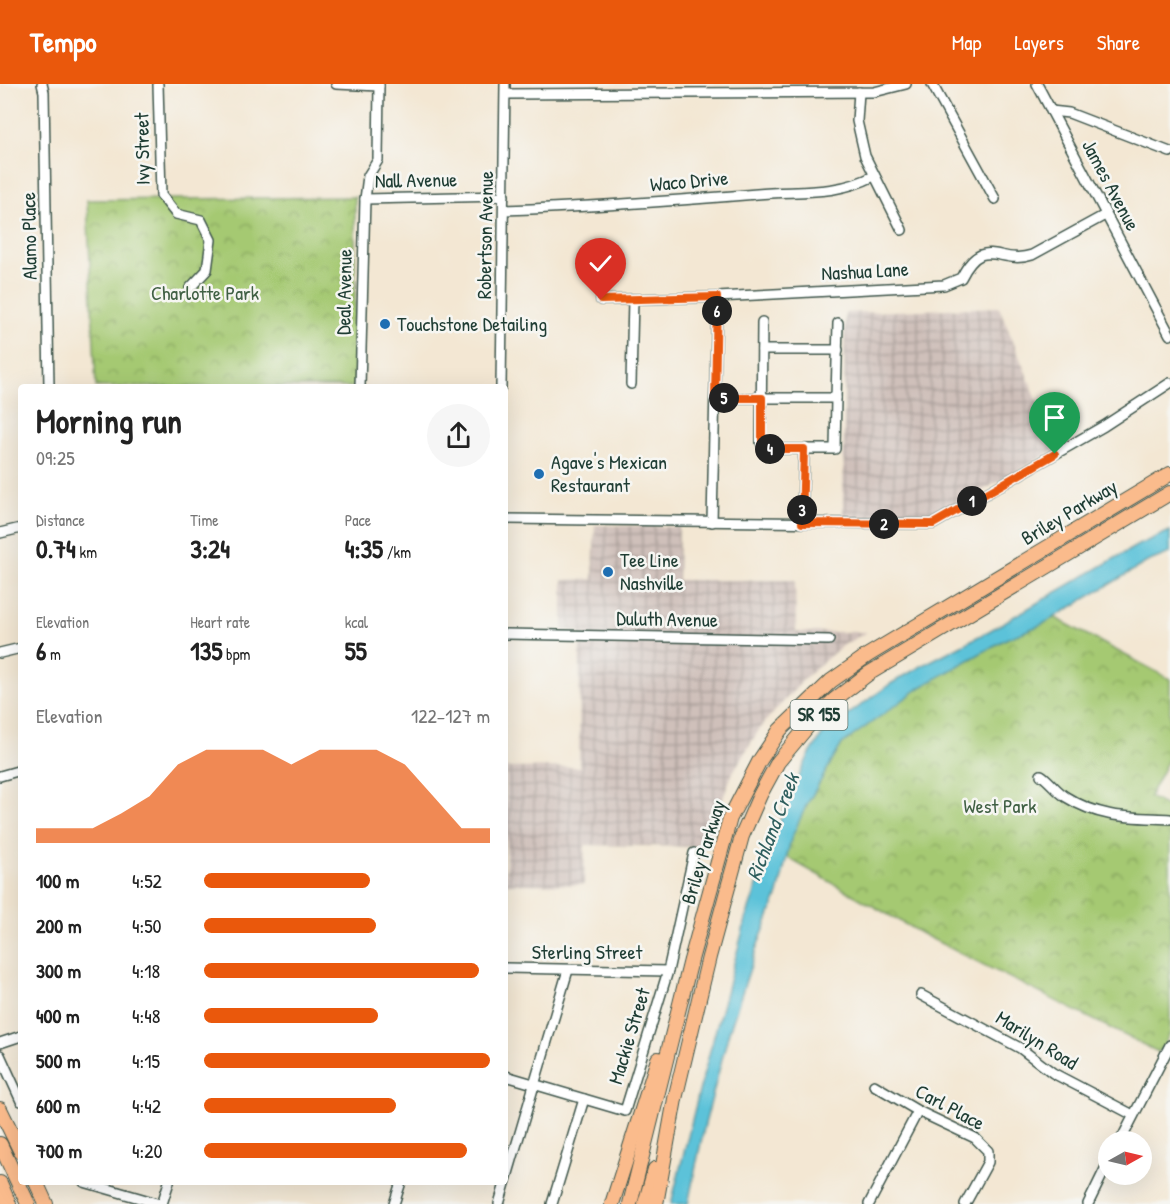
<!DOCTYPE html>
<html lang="en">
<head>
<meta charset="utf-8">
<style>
	:root { --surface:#fff; --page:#f6f6f6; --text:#222; --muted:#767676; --accent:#ea580c }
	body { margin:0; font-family:"Patrick Hand",sans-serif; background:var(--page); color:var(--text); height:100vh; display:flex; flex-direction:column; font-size:22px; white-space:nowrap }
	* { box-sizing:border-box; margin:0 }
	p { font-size:20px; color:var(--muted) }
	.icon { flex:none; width:33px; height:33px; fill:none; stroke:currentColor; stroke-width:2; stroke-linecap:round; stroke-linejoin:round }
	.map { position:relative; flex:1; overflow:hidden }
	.details { position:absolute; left:18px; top:300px; width:490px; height:801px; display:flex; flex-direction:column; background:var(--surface); border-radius:6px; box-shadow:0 6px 24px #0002 }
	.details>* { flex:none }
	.needle { width:39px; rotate:82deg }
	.controls { position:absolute; left:1098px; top:1047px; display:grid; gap:12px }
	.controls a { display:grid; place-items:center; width:54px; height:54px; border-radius:50%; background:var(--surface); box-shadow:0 6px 24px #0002; font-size:30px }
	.pin { position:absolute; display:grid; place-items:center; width:51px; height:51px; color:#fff; margin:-62px -26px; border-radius:50% 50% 50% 0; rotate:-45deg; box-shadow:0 0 6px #0007 }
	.pin .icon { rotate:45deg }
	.km { position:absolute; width:30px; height:30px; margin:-15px; border-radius:50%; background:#222; color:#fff; font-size:16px; line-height:30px; text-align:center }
	.round { display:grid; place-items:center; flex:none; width:63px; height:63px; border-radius:32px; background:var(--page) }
	.summary { display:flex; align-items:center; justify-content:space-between; height:102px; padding:0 18px }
	h1 { font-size:33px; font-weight:800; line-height:45px }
	.figures { display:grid; grid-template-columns:repeat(3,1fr); gap:9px; height:102px; padding:6px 18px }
	.figures div { display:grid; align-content:center }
	.figures b { font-size:26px; font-weight:800 }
	.figures small { font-size:16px; font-weight:400 }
	.figures p { font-size:16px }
	.chart { height:168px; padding:12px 18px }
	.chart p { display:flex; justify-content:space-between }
	.chart svg { width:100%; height:108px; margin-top:6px; fill:var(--accent); opacity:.7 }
	ul { padding:0 18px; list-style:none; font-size:20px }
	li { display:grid; grid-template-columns:96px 72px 1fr; align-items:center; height:45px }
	li i { height:15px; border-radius:8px; background:var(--accent) }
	header { display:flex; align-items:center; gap:36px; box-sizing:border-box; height:84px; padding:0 30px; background:var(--accent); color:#fff }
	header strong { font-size:28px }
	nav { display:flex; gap:33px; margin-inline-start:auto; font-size:21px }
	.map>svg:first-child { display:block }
	.industrial { fill:url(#industrial-grid) }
	.park { fill:url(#park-crowns); stroke:#628353; stroke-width:1.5 }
	.water { fill:#5cc2d9; stroke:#3e8086; stroke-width:1.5 }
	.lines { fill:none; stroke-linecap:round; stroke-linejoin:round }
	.minor-casing { stroke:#3f564c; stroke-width:12 }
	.highway-casing { stroke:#3f564c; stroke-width:16 }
	.minor { stroke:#fff; stroke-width:9 }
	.highway { stroke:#fabb8c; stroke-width:14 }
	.route-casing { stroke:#fff; stroke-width:12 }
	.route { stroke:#ea580c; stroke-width:8 }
	.poi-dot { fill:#1f6fb2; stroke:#f6f6f2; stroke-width:2 }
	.labels { text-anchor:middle; stroke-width:5; stroke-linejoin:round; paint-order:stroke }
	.shield { fill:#f6f6f2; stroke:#60746d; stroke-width:1.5 }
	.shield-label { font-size:18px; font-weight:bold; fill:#1f3d34 }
	.street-label { font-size:20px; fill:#1f3d34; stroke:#f6f6f2 }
	.park-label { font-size:20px; fill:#406044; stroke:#f6f6f2 }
	.poi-label { font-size:20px; fill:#1f3d34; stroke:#f6f6f2; text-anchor:start }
	.water-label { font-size:21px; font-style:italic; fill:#2e5e5d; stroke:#f6f6f2 }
</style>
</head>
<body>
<header>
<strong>Tempo</strong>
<nav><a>Map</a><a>Layers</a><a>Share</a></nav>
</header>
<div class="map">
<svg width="1170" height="1120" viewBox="0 0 1170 1120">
	<defs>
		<pattern id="industrial-grid" width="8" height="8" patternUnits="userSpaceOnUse" patternTransform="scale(1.5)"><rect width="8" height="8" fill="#cfc0ba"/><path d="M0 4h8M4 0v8" fill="none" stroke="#a79d98"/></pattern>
		<pattern id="park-crowns" width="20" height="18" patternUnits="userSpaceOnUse" patternTransform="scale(1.5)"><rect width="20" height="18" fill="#a5c972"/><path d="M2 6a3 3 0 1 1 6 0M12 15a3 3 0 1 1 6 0" fill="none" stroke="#86a45e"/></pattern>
	</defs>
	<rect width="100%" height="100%" fill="#f6f6f2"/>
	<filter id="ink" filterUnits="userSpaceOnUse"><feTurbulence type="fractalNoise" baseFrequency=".0167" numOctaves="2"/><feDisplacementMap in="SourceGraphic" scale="12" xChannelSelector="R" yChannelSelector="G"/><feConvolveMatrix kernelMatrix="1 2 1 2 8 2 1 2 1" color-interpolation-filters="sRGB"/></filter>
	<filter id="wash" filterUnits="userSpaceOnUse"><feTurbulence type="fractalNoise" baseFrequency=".008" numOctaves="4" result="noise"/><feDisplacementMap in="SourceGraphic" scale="24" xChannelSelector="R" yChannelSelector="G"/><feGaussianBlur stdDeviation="1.35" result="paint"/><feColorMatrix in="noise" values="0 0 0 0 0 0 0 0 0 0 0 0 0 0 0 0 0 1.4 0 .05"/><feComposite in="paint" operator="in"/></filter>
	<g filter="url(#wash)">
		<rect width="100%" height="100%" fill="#f3e7d3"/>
		<!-- industrial -->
		<g class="industrial">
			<polygon points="999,223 1057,365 929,436 843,434 845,229"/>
			<polygon points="595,441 679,443 678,496 795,496 796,548 867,548 843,561 807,592 762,641 733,688 704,763 585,761 584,801 506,800 506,684 579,683 580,547 563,546 563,496 593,495"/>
		</g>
		<!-- park -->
		<g class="park">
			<polygon points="355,113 355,303 96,303 87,116"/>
			<polygon points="1050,531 1170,595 1170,672 1149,713 1170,724 1170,949 1160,969 926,852 781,770 842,652 910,601"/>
		</g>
		<!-- water -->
		<polygon class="water" points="1170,447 1170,469 1147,478 1043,540 1006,555 921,603 842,660 806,722 791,755 778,810 757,863 729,948 704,1044 688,1120 671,1120 702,996 748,828 785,722 808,673 824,648 892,599 923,581 989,547 1138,461"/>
	</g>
	<g filter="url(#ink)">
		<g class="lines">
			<!-- minor casing -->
			<g class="minor-casing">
				<g id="minor">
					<polyline points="42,0 44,8 49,303"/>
					<polyline points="158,0 161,111 176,130 201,136 211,156 207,186 190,204"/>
					<polyline points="336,0 379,2"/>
					<polyline points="932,0 995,115"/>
					<polyline points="1037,0 1170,251"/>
					<polyline points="859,8 857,37 865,72 902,146"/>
					<polyline points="506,10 874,8 906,0"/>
					<polyline points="1051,27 1069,29 1170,68"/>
					<polyline points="365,115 504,112"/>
					<path d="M504,126c85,-3 169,-9 253,-16 42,-4 78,2 117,-18"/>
					<path d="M601,216l116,-3 227,-12 17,-7c23,-45 38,-12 71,-23l73,-40"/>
					<polyline points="762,266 838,266"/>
					<polyline points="631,300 633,215"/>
					<polyline points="360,303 365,115 368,92 378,76 379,0"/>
					<polyline points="501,303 505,0"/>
					<polyline points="715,314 836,314 835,365 768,365 762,361 761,358 762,238"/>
					<polyline points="836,314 838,239"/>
					<polyline points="506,435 933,440 1104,342 1170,299"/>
					<polyline points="712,438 717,213"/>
					<polyline points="802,439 804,365"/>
					<polyline points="0,449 21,444"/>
					<polyline points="506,550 829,556"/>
					<polyline points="0,569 21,564"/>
					<path d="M1041,691c9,6 15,16 25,22 35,22 65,20 104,22"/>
					<polyline points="0,692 21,686"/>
					<polyline points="506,884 668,887"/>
					<polyline points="921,911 1020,964 1053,989 1133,1031"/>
					<polyline points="0,959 21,952"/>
					<polyline points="0,971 21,1017"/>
					<polyline points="506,992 625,1027 668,887 694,769"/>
					<polyline points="874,1001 918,1027 975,1054 988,1067 988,1078 965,1120"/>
					<polyline points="1120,1058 1170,961"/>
					<polyline points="84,1098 160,1120"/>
					<polyline points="162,1120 169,1098"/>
					<polyline points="394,1120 401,1098"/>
					<polyline points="499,1120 568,886"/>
					<polyline points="552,1120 584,1015"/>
					<polyline points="869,1120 918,1027"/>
					<polyline points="1088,1120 1108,1079"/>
				</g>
			</g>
			<!-- highway casing -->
			<g class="highway-casing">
				<g id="highway">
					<polyline points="0,1025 21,1068"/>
					<polyline points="0,1060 28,1120"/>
					<polyline points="36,1098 46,1120"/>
					<polyline points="0,1099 9,1120"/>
					<polyline points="612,1120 658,975"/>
					<polyline points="630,1120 691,876 730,734 760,676 780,646 831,597 868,571 1170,390"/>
					<polyline points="645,1120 655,1085"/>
					<polyline points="656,1120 675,1015 709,873 742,752 760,711 778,678 813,636 834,616 868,590 1170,409"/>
				</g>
			</g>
			<!-- minor -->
			<use href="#minor" class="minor"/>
			<!-- highway -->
			<use href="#highway" class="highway"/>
		</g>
	</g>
	<g class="lines" filter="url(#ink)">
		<!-- route casing -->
		<g class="route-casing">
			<polyline id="route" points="601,216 717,213 715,314 762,314 762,361 768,365 804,365 802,439 933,440 1055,370"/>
		</g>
		<!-- route -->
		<use href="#route" class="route"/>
	</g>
	<!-- markers -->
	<g class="poi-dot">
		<circle cx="385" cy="240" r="6"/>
		<circle cx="539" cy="390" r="6"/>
		<circle cx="608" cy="488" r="6"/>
	</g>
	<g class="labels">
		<!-- shield labels -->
		<rect class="shield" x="790.5" y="616" width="57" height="30" rx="4.5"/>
		<g class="shield-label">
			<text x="819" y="637">SR 155</text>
		</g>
		<!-- street labels -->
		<g class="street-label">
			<text transform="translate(142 65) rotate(-91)" y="7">Ivy Street</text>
			<text transform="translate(416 96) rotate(-1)" y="7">Nall Avenue</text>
			<text transform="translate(689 97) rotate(-5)" y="7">Waco Drive</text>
			<text transform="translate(1111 101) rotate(62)" y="7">James Avenue</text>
			<text transform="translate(485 151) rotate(-89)" y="7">Robertson Avenue</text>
			<text transform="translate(29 152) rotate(-91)" y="7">Alamo Place</text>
			<text transform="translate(865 187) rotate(-3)" y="7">Nashua Lane</text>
			<text transform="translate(344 208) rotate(-89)" y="7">Deal Avenue</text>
			<text transform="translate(1069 428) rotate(-31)" y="7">Briley Parkway</text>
			<text transform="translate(667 535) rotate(1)" y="7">Duluth Avenue</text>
			<text transform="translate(703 768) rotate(-73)" y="7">Briley Parkway</text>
			<text x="587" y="875">Sterling Street</text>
			<text transform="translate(629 952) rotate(-73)" y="7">Mackie Street</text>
			<text transform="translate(1037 956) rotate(32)" y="7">Marilyn Road</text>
			<text transform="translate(950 1023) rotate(28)" y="7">Carl Place</text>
		</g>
		<!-- park labels -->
		<g class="park-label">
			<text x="205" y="216">Charlotte Park</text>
			<text x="1000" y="729">West Park</text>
		</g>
		<!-- poi labels -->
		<g class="poi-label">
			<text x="397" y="247">Touchstone Detailing</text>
			<text x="551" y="385">Agave's Mexican<tspan x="551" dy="23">Restaurant</tspan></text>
			<text x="620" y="483">Tee Line<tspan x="620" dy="23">Nashville</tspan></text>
		</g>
		<!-- water labels -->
		<g class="water-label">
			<text transform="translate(773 743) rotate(-69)" y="7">Richland Creek</text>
		</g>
	</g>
</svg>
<div class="controls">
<a><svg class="needle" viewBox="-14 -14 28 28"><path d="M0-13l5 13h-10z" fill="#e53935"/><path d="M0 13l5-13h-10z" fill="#767676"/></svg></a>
</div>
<div class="pin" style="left:1055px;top:370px;background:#1e9e55"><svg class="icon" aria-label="arrive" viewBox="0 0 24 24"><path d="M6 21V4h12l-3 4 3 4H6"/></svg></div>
<div class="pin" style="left:601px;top:216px;background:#d93025"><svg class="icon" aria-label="check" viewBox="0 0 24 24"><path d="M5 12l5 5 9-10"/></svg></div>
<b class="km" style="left:972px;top:417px">1</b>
<b class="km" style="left:884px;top:440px">2</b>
<b class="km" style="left:802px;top:426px">3</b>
<b class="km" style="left:770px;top:365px">4</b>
<b class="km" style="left:724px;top:314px">5</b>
<b class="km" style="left:717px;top:227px">6</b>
<section class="details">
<div class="summary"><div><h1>Morning run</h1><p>09:25</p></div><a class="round"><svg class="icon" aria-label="share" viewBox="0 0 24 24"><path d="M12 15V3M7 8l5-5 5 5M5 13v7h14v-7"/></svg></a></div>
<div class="figures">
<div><p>Distance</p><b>0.74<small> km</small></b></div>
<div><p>Time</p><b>3:24</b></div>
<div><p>Pace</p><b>4:35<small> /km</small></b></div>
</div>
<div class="figures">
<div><p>Elevation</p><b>6<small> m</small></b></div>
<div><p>Heart rate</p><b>135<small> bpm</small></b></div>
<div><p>kcal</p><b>55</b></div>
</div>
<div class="chart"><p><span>Elevation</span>122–127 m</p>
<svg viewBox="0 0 160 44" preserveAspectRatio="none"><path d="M0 44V38L10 38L20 38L30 32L40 25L50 12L60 6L70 6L80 6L90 12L100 6L110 6L120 6L130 12L140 25L150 38L160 38V44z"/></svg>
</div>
<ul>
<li><b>100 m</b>4:52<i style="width:58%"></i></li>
<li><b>200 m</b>4:50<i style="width:60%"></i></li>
<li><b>300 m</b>4:18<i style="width:96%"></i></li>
<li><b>400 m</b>4:48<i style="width:61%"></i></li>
<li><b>500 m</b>4:15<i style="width:100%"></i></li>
<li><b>600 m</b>4:42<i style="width:67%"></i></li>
<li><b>700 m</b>4:20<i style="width:92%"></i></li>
</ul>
</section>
</div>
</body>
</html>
